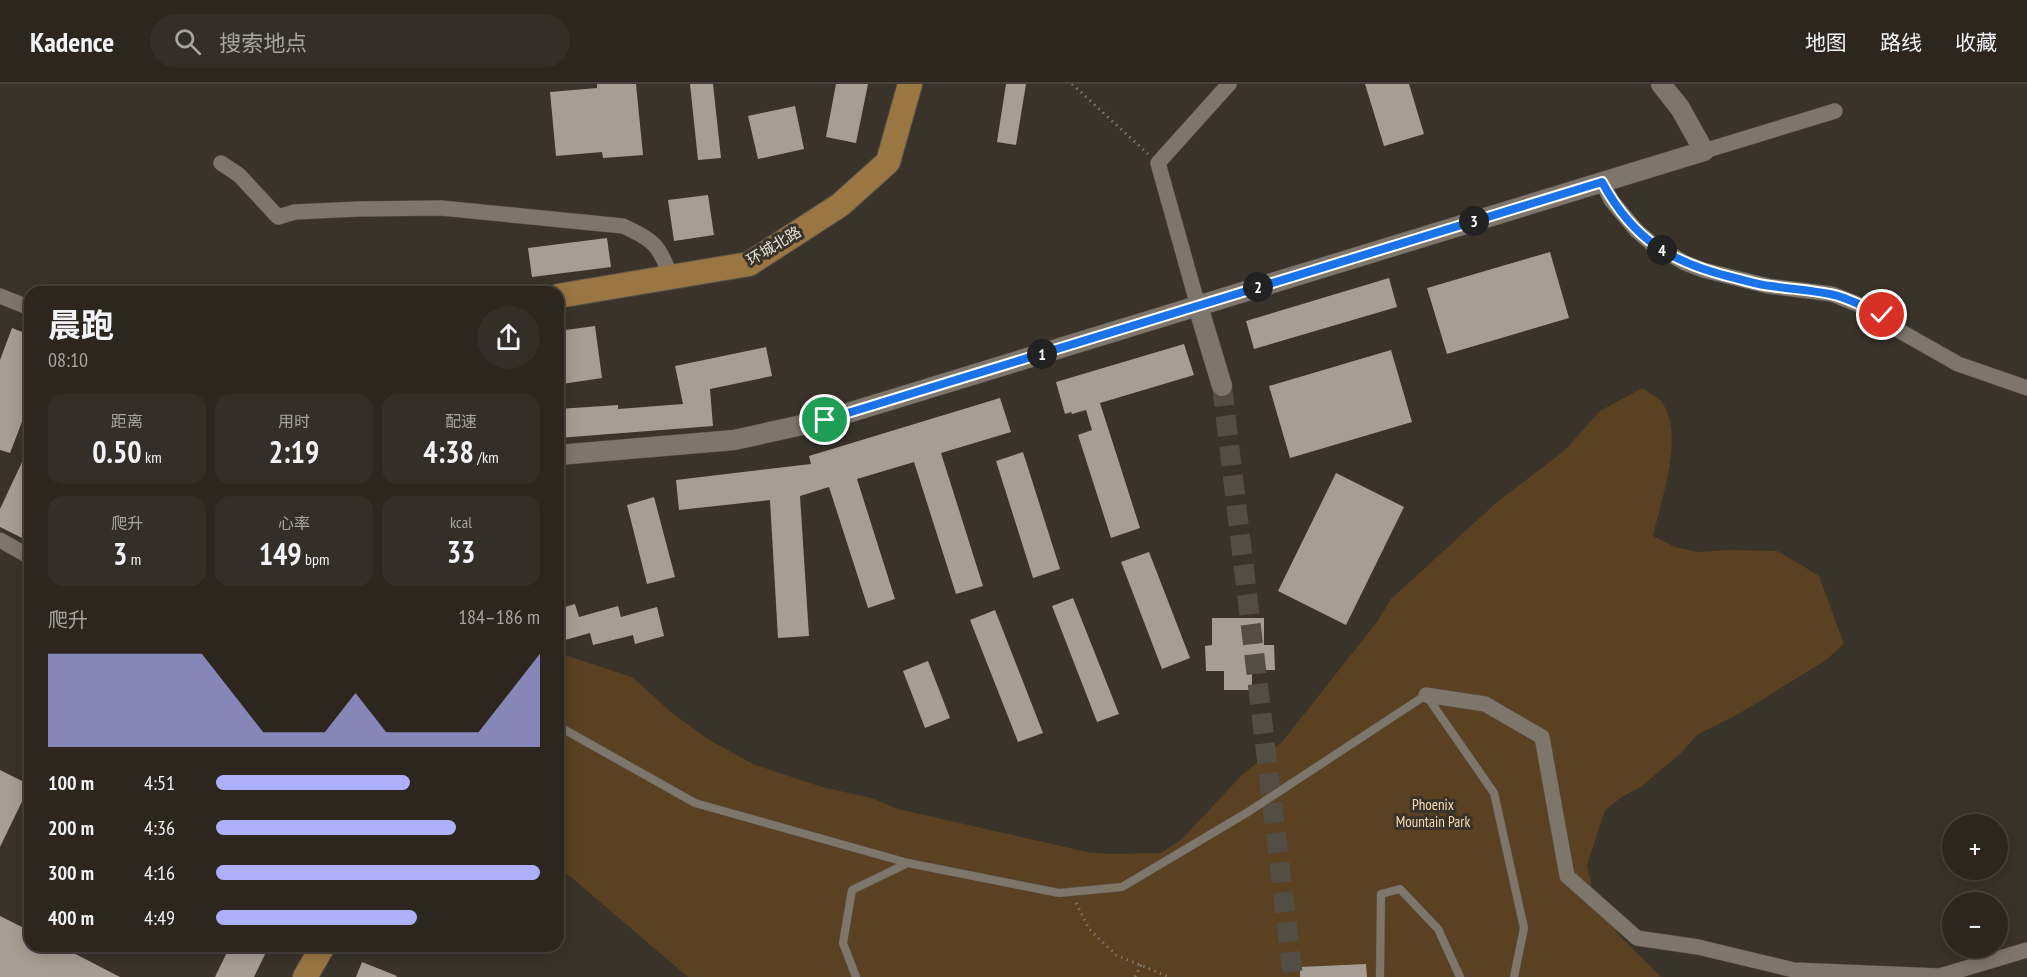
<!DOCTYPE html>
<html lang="zh">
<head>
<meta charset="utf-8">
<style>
	:root { --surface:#2c261f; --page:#342e28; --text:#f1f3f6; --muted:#a6a5a4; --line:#48433d; --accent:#adaffb }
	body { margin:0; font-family:"PT Sans Narrow","Noto Sans SC",sans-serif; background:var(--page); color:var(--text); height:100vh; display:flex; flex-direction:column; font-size:22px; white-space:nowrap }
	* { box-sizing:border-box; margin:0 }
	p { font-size:20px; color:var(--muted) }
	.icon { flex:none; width:33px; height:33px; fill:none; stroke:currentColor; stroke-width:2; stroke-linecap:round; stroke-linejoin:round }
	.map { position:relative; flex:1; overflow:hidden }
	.sheet { position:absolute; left:24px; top:202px; width:540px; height:666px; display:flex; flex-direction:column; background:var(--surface); border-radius:18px; box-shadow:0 3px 15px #0003,0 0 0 2px var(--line) }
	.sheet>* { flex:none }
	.buttons { position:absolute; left:1942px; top:730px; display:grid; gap:12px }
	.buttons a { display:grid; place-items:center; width:66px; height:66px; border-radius:50%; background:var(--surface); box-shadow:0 3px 15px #0003,0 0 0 2px var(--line); font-size:30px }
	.pin { position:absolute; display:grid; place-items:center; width:51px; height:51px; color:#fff; margin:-26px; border:3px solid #fff; border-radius:50%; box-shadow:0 2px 6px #0007 }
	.km { position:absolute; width:30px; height:30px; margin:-15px; border-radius:50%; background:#222; color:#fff; font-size:16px; line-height:30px; text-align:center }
	.round { display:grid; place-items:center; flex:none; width:63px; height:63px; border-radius:32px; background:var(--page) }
	.overview { display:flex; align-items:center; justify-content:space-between; height:102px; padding:0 24px }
	h1 { font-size:33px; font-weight:700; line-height:45px }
	.stats { display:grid; grid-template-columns:repeat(3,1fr); gap:9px; height:102px; padding:6px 24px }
	.stats div { display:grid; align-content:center; border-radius:15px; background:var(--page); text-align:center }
	.stats b { font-size:30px; font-weight:700 }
	.stats small { font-size:16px; font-weight:400 }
	.stats p { font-size:16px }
	.chart { height:168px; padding:12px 24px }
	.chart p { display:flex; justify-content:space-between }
	.chart svg { width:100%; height:108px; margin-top:6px; fill:var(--accent); opacity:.7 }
	ul { padding:0 24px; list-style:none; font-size:20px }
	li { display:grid; grid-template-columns:96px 72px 1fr; align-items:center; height:45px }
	li i { height:15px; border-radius:8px; background:var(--accent) }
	header { display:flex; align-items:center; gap:36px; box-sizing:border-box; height:84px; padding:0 30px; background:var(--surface); border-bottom:2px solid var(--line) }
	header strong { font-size:28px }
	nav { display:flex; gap:33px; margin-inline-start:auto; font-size:21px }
	.search { width:420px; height:54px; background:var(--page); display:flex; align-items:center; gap:15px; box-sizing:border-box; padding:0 21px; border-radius:33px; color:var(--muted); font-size:22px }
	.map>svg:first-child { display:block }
	.green { fill:#594121 }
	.building { fill:#a79e93 }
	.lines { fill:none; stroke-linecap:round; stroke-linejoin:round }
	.tertiary-tunnel { stroke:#544d44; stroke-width:20; stroke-dasharray:20 10; stroke-linecap:butt }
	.service-casing { stroke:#58524a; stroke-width:9 }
	.minor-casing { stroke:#58524a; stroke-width:16 }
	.tertiary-casing { stroke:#58524a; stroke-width:21 }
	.primary-casing { stroke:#58524a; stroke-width:26 }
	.path { stroke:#7d776e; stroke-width:3; stroke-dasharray:1.5 4.5; stroke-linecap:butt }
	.service { stroke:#7e756b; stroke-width:8 }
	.minor { stroke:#7e756b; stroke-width:15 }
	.tertiary { stroke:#7e756b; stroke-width:20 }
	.primary { stroke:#9a7642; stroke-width:24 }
	.route-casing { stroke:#fff; stroke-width:12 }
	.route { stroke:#1a73e8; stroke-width:8 }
	.labels { text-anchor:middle; stroke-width:6; stroke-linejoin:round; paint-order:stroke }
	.street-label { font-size:15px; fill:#e6e1db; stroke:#3a3329 }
	.park-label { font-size:15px; fill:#f8dbb7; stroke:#3a3329 }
</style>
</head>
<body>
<header>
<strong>Kadence</strong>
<div class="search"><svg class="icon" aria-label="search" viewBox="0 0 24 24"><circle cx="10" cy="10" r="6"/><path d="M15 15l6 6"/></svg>搜索地点</div>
<nav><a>地图</a><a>路线</a><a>收藏</a></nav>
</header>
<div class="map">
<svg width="2027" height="893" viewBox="0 0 2027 893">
	<rect width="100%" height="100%" fill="#3a3329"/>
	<!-- green -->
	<path class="green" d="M1642,304c5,4 15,8 19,13 25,32 0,99 -8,135l22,11 24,5 29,-2 49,1 21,12 21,13 25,68 -18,16 -84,52 -45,23 -16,18 -39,33 -20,11 -17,13 -18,55 5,23 24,44 45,45h-973l-130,-111v-213l74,24 39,35 38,28 44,24 69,23 49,11 27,11 189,43 24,2 50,-1 21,-14 60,-64 40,-33 95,-120 13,-22 106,-97 69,-53 35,-39z"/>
	<!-- building -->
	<g class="building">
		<polygon points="597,0 636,0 643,71 603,74 602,68 556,72 550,8 597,4"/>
		<polygon points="690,0 713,0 721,74 698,76"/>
		<polygon points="836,0 868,0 856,59 826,53"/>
		<polygon points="1006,0 1026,0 1016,61 997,58"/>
		<polygon points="1365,0 1409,0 1424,50 1384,62"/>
		<polygon points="795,22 804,65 758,75 748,32"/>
		<polygon points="708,111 714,151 674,157 668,116"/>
		<polygon points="607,154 611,183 532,193 528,164"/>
		<polygon points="1550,168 1569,234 1447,270 1427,204"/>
		<polygon points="1389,194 1397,223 1254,265 1246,237"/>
		<polygon points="595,242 602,294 562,300 558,270 558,247"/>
		<polygon points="12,244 30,251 30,317 10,369 0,366 0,276"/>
		<polygon points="1184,260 1194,291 1100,319 1140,444 1111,454 1078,351 1092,346 1086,326 1072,330 1071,328 1065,330 1056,298"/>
		<polygon points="766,263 772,292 710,305 713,342 558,354 558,325 618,321 618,325 683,320 675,282"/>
		<polygon points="1391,266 1412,338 1290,374 1269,302"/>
		<polygon points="1000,314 1011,348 941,369 983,502 956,510 914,378 857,395 895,515 868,524 829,403 800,412 809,552 778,554 770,416 679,426 676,396 811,380 809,372"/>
		<polygon points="30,361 30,458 0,443 0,425"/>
		<polygon points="1023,368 1060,485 1033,494 996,377"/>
		<polygon points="1336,389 1404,423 1346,541 1278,507"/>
		<polygon points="654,413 675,493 647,500 627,421"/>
		<polygon points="1149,468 1190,574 1162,585 1121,478"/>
		<polygon points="1073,514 1119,630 1097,638 1052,522"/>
		<polygon points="575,520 579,533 618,522 621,533 657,523 664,552 635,560 633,551 593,561 590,549 558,558 558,525"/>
		<polygon points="995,526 1043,649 1018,658 970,536"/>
		<polygon points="1212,534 1264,534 1264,561 1274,561 1275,586 1252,586 1252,606 1224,606 1224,587 1206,587 1205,562 1212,561"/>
		<polygon points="928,577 950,634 925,644 903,587"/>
		<polygon points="0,686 30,701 0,763"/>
		<polygon points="0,832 30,847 30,862 60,862 120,893 0,893"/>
		<polygon points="230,862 269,862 254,893 215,893"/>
		<polygon points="362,878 397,892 396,893 356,893"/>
		<polygon points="1366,880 1367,893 1300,893 1300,883"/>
	</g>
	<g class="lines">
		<!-- tertiary-tunnel -->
		<polyline class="tertiary-tunnel" points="1222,302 1293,893"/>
		<!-- service casing -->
		<g class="service-casing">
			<g id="service">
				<polyline points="558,642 695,719 908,779 852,806 843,859 856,893"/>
				<polyline points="908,779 1059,809 1122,803 1248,728 1426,611 1494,709 1524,844 1514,893"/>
				<polyline points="1380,893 1381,810 1400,805 1438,845 1460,893"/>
			</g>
		</g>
		<!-- minor casing -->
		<g class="minor-casing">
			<g id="minor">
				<polyline points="1704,67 1835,27"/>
				<path d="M221,79l18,12 39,42 17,-5 63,-3 83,-1 182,18c31,14 36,19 48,51"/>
				<polyline points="1602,98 1611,116 1636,146 1651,159 1685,179 1703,186 1768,202 1832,210 1882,230 1891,242 1958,280 2027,304"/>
				<polyline points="0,212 30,224"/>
				<polyline points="1198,222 1158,79 1229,0"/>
				<polyline points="0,456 30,473"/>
				<polyline points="1426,611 1485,620 1542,653 1567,792 1637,854 1698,863 1794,886 1940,892 2027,866"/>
			</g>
		</g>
		<!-- tertiary casing -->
		<g class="tertiary-casing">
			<g id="tertiary">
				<polyline points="1198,222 1222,302"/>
				<polyline points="558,371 734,356 825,336 1704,67 1680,24 1661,0"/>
			</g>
		</g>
		<!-- primary casing -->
		<g class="primary-casing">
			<g id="primary">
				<polyline points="558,212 749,180 840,121 888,78 910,0"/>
				<polyline points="305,893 323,862"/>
			</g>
		</g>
		<!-- path -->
		<g class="path">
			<polyline points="1072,0 1148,70"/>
			<polyline points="1076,819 1089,845 1116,871 1169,893"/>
			<polyline points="1135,893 1141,881"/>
		</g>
		<!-- service -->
		<use href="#service" class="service"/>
		<!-- minor -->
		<use href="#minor" class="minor"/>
		<!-- tertiary -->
		<use href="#tertiary" class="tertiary"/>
		<!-- primary -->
		<use href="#primary" class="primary"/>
	</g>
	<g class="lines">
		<!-- route casing -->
		<g class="route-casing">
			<path id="route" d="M825,336l777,-238c32,59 70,81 133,96 12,3 24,7 36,8 20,3 40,4 59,8 18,3 35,14 52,21"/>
		</g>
		<!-- route -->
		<use href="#route" class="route"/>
	</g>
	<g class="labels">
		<!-- street labels -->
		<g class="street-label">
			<text transform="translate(774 162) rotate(-31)" y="5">环城北路</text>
		</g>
		<!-- park labels -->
		<g class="park-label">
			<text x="1433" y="726">Phoenix<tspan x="1433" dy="17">Mountain Park</tspan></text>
		</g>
	</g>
</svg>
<div class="buttons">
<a>+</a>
<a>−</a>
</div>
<div class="pin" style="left:825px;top:336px;background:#1e9e55"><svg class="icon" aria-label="arrive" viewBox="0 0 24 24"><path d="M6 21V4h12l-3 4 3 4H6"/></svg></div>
<div class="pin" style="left:1882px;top:231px;background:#d93025"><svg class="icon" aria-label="check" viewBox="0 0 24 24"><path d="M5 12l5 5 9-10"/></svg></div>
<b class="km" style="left:1042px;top:270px">1</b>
<b class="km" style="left:1258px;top:203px">2</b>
<b class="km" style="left:1474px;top:137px">3</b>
<b class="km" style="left:1662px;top:166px">4</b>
<section class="sheet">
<div class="overview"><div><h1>晨跑</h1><p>08:10</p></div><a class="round"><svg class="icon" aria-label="share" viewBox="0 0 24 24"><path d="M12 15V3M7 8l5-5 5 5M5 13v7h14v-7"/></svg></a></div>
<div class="stats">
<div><p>距离</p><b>0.50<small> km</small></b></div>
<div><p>用时</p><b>2:19</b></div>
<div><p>配速</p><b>4:38<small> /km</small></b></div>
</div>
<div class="stats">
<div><p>爬升</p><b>3<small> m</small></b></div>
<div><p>心率</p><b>149<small> bpm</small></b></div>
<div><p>kcal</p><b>33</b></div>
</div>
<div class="chart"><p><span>爬升</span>184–186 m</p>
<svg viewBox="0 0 160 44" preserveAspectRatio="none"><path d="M0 44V6L10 6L20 6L30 6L40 6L50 6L60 22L70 38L80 38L90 38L100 22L110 38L120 38L130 38L140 38L150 22L160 6V44z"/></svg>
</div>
<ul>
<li><b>100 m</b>4:51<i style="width:60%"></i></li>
<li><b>200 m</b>4:36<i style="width:74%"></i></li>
<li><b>300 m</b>4:16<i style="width:100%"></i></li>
<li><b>400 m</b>4:49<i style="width:62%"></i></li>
</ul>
</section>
</div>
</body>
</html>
